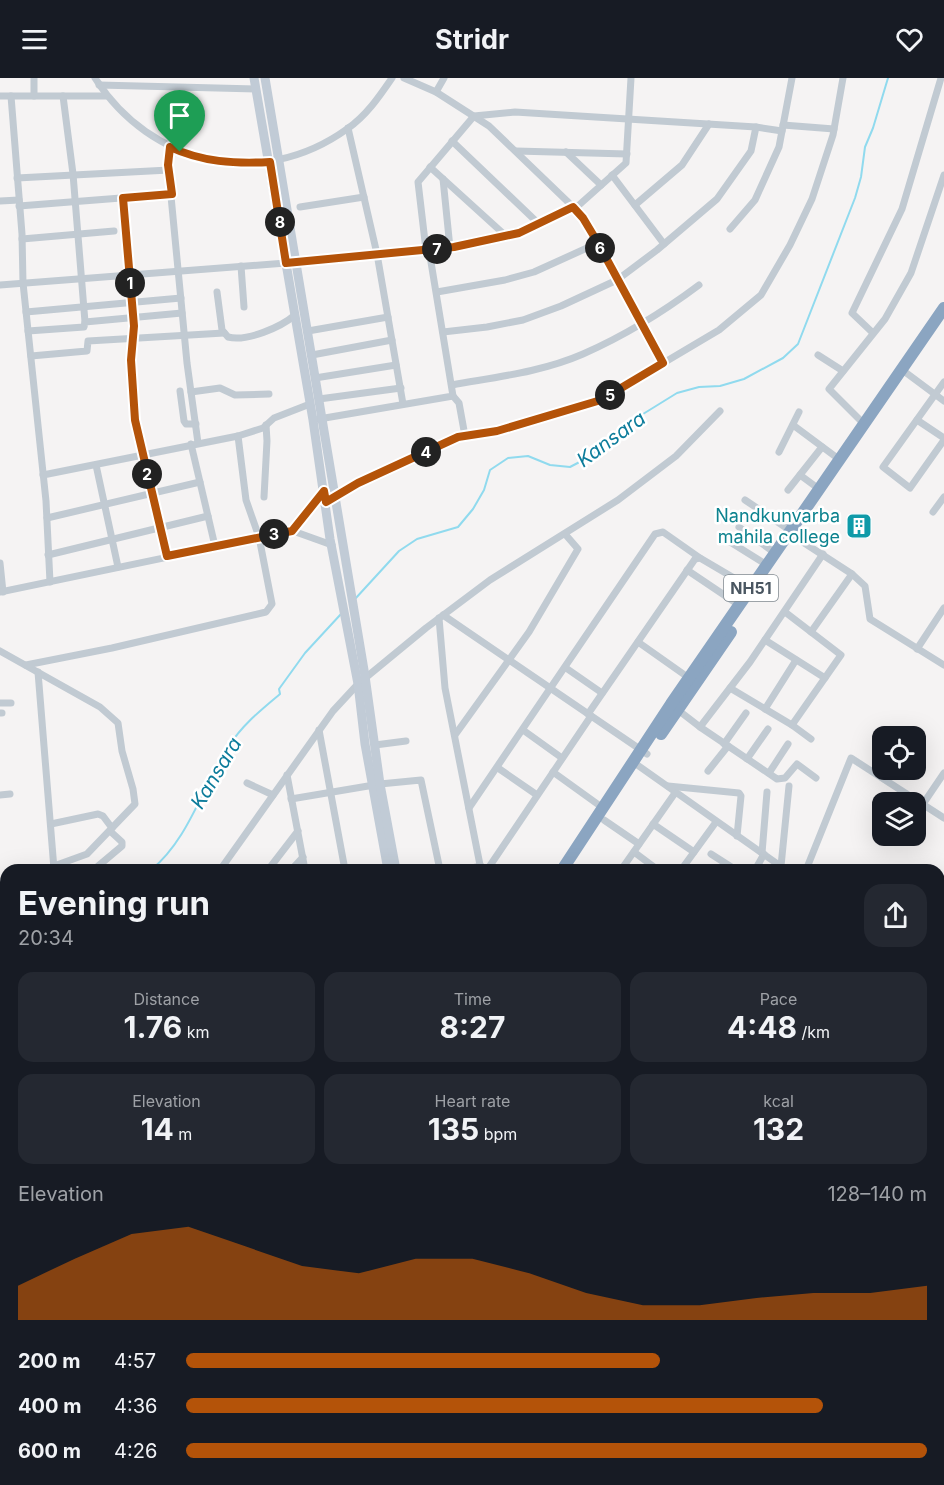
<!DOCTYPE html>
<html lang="en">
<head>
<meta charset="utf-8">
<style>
	:root { --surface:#171b24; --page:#242831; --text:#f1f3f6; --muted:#9ea1a6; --accent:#b45309 }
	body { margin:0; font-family:Inter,sans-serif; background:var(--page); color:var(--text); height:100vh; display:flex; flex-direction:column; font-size:22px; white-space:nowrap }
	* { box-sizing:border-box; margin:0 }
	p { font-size:20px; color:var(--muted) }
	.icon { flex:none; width:33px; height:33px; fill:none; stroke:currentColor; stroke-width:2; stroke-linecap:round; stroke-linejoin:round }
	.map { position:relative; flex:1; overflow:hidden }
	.side { position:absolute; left:0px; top:786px; width:945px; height:621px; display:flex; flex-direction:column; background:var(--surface); border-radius:18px 18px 0 0; box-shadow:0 6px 24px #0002 }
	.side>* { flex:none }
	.buttons { position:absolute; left:872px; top:648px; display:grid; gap:12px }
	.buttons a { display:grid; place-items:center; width:54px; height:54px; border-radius:12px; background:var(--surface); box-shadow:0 6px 24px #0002; font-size:30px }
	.pin { position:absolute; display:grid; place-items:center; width:51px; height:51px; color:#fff; margin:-62px -26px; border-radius:50% 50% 50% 0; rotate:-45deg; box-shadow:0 0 6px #0007 }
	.pin .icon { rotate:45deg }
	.km { position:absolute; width:30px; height:30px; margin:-15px; border-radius:50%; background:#222; color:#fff; font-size:16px; line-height:30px; text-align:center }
	.round { display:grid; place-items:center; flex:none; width:63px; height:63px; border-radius:18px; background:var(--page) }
	.head { display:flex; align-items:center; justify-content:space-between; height:102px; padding:0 18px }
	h1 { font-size:33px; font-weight:700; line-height:45px }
	.figures { display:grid; grid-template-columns:repeat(3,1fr); gap:9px; height:102px; padding:6px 18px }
	.figures div { display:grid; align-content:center; border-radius:15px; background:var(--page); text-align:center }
	.figures b { font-size:30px; font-weight:700 }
	.figures small { font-size:16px; font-weight:400 }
	.figures p { font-size:16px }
	.chart { height:168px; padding:12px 18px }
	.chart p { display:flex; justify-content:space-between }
	.chart svg { width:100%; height:108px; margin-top:6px; fill:var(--accent); opacity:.7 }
	ul { padding:0 18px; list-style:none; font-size:20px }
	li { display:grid; grid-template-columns:96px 72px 1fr; align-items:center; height:45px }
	li i { height:15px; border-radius:8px; background:var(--accent) }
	header { display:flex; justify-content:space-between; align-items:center; height:78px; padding:0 18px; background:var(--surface); font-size:27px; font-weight:700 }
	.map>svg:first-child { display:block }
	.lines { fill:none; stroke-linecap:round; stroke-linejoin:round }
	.stream { stroke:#90daee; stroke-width:2 }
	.street { stroke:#c1cad2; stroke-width:7 }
	.secondary { stroke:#c1cbd6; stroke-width:9 }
	.highway { stroke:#8ba5c1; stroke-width:12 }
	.route-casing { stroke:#fff; stroke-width:12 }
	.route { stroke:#b45309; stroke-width:8 }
	.labels { text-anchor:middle; stroke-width:5; stroke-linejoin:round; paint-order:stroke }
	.shield { fill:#fff; stroke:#808990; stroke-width:1.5 }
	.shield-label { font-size:16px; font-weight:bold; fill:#4a5661 }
	.culture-label { font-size:18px; fill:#0d838f; stroke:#fff; text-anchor:end }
	.water-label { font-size:20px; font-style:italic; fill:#0c7c9b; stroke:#fff }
</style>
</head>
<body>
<header><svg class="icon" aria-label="menu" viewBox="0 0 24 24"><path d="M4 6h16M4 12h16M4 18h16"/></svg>Stridr<svg class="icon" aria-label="heart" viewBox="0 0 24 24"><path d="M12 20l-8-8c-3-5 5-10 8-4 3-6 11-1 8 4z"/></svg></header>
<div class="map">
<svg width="944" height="1407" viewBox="0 0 944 1407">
	<rect width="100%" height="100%" fill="#f5f3f3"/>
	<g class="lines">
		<!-- stream -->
		<g class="stream">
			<polyline points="355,521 399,473 417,461 458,449 473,431 484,412 490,392 508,380 528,378 550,387 570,389 591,378 622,349 677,315 699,309 720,308 744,301 783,280 798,266 855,120 861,99 865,69 873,50 888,0"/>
			<path d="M151,792c38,-31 51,-83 78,-124 13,-21 32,-36 51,-52l-1,-5 26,-36 36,-39"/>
			<polyline points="0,1037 6,1034"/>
		</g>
		<!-- street -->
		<g class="street">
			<path d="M95,0c55,87 166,113 252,51 19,-13 32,-32 45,-51"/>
			<polyline points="404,0 436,14 489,48 567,123 583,140 598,165 663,285"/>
			<polyline points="99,7 256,11"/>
			<polyline points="436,14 444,0"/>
			<polyline points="0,18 106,18"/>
			<polyline points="11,18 22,156 23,205 46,423 50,504"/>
			<polyline points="34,18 34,0"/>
			<polyline points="63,18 73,96 85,244"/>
			<polyline points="783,47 834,51"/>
			<polyline points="348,50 377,176 403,326"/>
			<polyline points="452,63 539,146"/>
			<polyline points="170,69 168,87 187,285 198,365"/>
			<polyline points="516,73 627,76"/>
			<polyline points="566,74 601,107"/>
			<polyline points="430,89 506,158"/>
			<polyline points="612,97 664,166"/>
			<polyline points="17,100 169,92"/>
			<polyline points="443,101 450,170"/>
			<polyline points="123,120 134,248 131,282 135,342 167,478"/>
			<polyline points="0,123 19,122"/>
			<polyline points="635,127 682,87 709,46"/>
			<polyline points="19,128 172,116"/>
			<polyline points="300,129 364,119"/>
			<polyline points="730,151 755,122 779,69 792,0"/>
			<polyline points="22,161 114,153"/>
			<polyline points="426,172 418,104 474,38 515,34 756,49 782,53"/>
			<polyline points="241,188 244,229"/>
			<polyline points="0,207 286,185 454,169 519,155 579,127 626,85 631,0"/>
			<path d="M217,214l5,38 6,7c19,5 53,-10 67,-22"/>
			<polyline points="437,214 505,202 534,194 598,165"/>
			<polyline points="26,234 181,220"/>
			<polyline points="28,253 84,249 85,244 182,235"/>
			<polyline points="308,253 388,239"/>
			<polyline points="443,254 487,249 523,242 561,228 617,202 657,172 717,121 751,73 756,49"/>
			<polyline points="873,255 852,235 902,131 941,0"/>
			<polyline points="312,277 392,262"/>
			<polyline points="818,277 843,293"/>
			<polyline points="31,278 87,273 88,263 224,255"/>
			<polyline points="901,291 944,323"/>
			<polyline points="315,300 396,287"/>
			<polyline points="944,304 883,389 910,410 944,362"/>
			<path d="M452,307c44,-8 90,-13 131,-31 41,-18 80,-42 116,-69"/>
			<polyline points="180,313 184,343 186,346 196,346"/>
			<polyline points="191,314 220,310 235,317 269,316"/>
			<polyline points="453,318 459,325 465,358"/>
			<polyline points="319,321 401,310"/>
			<polyline points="319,341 453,318 429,172"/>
			<polyline points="917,342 944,360"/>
			<polyline points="864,346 829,311 885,241 911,195 944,97"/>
			<polyline points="793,347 840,382"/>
			<polyline points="191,366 215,468"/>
			<polyline points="779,374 799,334"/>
			<polyline points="96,387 118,489"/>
			<polyline points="43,397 238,358 263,350 274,340 310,326"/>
			<polyline points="800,397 819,411"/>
			<polyline points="788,412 822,369"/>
			<polyline points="264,419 267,363 266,347"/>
			<polyline points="333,419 358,405 457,359 497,353 546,340 601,322 719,252 761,217 790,167 812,121 833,57 843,0"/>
			<polyline points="745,422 791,453"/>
			<polyline points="933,434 944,419"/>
			<polyline points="47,440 200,404"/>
			<polyline points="739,449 775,475"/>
			<polyline points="293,453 324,413"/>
			<polyline points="795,459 852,496 865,508 870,541 944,587"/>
			<polyline points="727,462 767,487"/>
			<polyline points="48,477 208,438"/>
			<polyline points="0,485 3,514"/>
			<polyline points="687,492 739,527"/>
			<polyline points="0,514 293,453 332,467"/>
			<polyline points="443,537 647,676"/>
			<polyline points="439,540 445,610 481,792"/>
			<polyline points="811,554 852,496"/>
			<polyline points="765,562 825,600"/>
			<polyline points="638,564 689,600"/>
			<polyline points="917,571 944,530"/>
			<polyline points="0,573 100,629 118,645 122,673 133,711 135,726 87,776 54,788"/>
			<polyline points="26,587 112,570 266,534 272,526 259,459 246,422 238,358"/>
			<polyline points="566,590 602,615"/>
			<polyline points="38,594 54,791"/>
			<polyline points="730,610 792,647 841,577 785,534"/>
			<polyline points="0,625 11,625"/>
			<polyline points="765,631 796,582"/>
			<polyline points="678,632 700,649 777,701 785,700 797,686 816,700"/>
			<polyline points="0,635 2,635"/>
			<polyline points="588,636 695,481 700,480 751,510"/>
			<polyline points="792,647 811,661"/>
			<polyline points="700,649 750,584 823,476"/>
			<polyline points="319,652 345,792"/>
			<polyline points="523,652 562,680"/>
			<polyline points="455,657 529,554 578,471 565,456"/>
			<polyline points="724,666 746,635"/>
			<polyline points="375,667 406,663"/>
			<polyline points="747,681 768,651"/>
			<polyline points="633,684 786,792"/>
			<polyline points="498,690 537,717"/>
			<polyline points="708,693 728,668"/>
			<polyline points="553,694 603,730"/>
			<polyline points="769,695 788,666"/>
			<polyline points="287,697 305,792"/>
			<polyline points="247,705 273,717"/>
			<polyline points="668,708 739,715 741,718 737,758"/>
			<polyline points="0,717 10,716"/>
			<polyline points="291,721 380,706 421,702 440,792"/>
			<polyline points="923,726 944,695"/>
			<polyline points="469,730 655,456 663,454 700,480"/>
			<polyline points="604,742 639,766"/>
			<polyline points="51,746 98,736 103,738 112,750"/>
			<polyline points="653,746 694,774"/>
			<polyline points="634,774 658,792"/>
			<polyline points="762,775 767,714"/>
			<polyline points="711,776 736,792"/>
			<polyline points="781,788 789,708"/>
			<polyline points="97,789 122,768 122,764 110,753"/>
			<polyline points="220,792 333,633 358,606 426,550 490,502 618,422 676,378 720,333"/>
			<polyline points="268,792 298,753"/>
			<polyline points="291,792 303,779"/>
			<polyline points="463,792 481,788"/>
			<polyline points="487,792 591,638"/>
			<polyline points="621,792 675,715"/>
			<polyline points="681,792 716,744"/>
			<polyline points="755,792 764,776"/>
			<polyline points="806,792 851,680 944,740"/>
			<polyline points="0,832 6,831"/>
			<polyline points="939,864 944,856"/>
			<polyline points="0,866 6,865"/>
			<polyline points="939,889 944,894"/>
			<polyline points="939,921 944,915"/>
			<polyline points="0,978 6,974"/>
			<polyline points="0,1006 6,1003"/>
			<polyline points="939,1043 944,1046"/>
			<polyline points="939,1079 944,1071"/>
			<polyline points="0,1116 6,1109"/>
			<polyline points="939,1123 944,1115"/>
			<polyline points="1,1178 6,1189"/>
			<polyline points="939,1187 944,1190"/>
			<polyline points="0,1260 6,1260"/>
			<polyline points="0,1292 6,1305"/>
			<polyline points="939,1340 944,1344"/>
			<polyline points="939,1370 944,1363"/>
			<polyline points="939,1384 944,1387"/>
			<polyline points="122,1401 125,1407"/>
			<polyline points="469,1401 470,1407"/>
			<polyline points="588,1401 589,1407"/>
			<polyline points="789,1401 792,1407"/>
			<polyline points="796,1401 805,1407"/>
			<polyline points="846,1401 854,1407"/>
			<polyline points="885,1401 894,1407"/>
			<polyline points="913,1401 921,1407"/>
			<polyline points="52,1407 58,1401"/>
			<polyline points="143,1407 147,1401"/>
			<polyline points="188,1407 192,1401"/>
			<polyline points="239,1407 243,1401"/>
			<polyline points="301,1407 305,1401"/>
			<polyline points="371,1407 446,1401"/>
			<polyline points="490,1407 515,1401"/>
			<polyline points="621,1407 629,1406"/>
		</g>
		<!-- secondary -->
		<g class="secondary">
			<polyline points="254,0 313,342 330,461 358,606 365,666 388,792"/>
			<polyline points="265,0 365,598 380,706 396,792"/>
			<polyline points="524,1401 526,1407"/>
			<polyline points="531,1401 532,1407"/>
		</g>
		<!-- highway -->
		<g class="highway">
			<polyline points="661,656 731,554"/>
			<polyline points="562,792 671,626 944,230"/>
			<polyline points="0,1178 6,1177"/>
			<polyline points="0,1356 6,1369"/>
			<polyline points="20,1401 22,1407"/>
		</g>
	</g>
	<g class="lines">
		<!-- route casing -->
		<g class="route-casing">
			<path id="route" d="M170,69c32,15 65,17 100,15l16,101 168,-16 65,-14 54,-26 10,11 15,25 65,120 -62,37 -104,31 -39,6 -100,46 -32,19 -2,-11 -32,40 -125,25 -32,-136 -4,-60 3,-34 -11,-128 49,-4 -4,-29z"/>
		</g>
		<!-- route -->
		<use href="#route" class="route"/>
	</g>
	<!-- icons -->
	<defs>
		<g id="building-square" transform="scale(1.35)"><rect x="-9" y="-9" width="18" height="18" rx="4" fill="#0f9aa8" stroke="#fff"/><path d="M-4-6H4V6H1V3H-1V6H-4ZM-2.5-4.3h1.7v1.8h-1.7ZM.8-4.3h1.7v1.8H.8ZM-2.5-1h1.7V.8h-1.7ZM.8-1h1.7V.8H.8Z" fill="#fff"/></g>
	</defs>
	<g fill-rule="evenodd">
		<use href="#building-square" x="859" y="448"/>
	</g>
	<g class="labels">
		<!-- shield labels -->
		<rect class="shield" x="724" y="497" width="54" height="26" rx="4.5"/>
		<g class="shield-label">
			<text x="751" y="516">NH51</text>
		</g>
		<!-- culture labels -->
		<g class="culture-label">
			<text x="840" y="444">Nandkunvarba<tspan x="840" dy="21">mahila college</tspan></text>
		</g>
		<!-- water labels -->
		<g class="water-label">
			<text transform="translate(611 361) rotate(-36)" y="7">Kansara</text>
			<text transform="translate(216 695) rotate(-59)" y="7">Kansara</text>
		</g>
	</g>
</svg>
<div class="buttons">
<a><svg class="icon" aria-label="locate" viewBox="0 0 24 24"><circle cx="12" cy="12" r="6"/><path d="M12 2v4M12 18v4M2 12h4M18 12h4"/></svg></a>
<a><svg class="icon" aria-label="layers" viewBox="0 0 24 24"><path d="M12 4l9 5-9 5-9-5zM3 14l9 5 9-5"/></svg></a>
</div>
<div class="pin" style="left:180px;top:74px;background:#1e9e55"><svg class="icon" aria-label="arrive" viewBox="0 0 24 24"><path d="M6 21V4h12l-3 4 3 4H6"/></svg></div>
<b class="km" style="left:130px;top:205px">1</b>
<b class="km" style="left:147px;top:396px">2</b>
<b class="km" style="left:274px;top:456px">3</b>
<b class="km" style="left:426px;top:374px">4</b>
<b class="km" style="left:610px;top:317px">5</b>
<b class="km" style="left:600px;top:170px">6</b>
<b class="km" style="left:437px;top:171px">7</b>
<b class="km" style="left:280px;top:144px">8</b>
<section class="side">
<div class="head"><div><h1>Evening run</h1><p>20:34</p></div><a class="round"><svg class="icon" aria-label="share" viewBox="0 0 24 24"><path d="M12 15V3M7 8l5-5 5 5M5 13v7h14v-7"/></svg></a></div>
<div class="figures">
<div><p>Distance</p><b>1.76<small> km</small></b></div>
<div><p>Time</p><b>8:27</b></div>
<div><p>Pace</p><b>4:48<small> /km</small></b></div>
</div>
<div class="figures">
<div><p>Elevation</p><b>14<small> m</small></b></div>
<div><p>Heart rate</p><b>135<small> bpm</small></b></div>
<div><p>kcal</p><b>132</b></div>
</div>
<div class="chart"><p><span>Elevation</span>128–140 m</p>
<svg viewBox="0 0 160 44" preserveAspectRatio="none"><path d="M0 44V30L10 19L20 9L30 6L40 14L50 22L60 25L70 19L80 19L90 25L100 33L110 38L120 38L130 35L140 33L150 33L160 30V44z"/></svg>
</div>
<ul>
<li><b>200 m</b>4:57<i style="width:64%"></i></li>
<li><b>400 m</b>4:36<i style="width:86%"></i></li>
<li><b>600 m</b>4:26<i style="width:100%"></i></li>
</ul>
</section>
</div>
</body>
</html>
